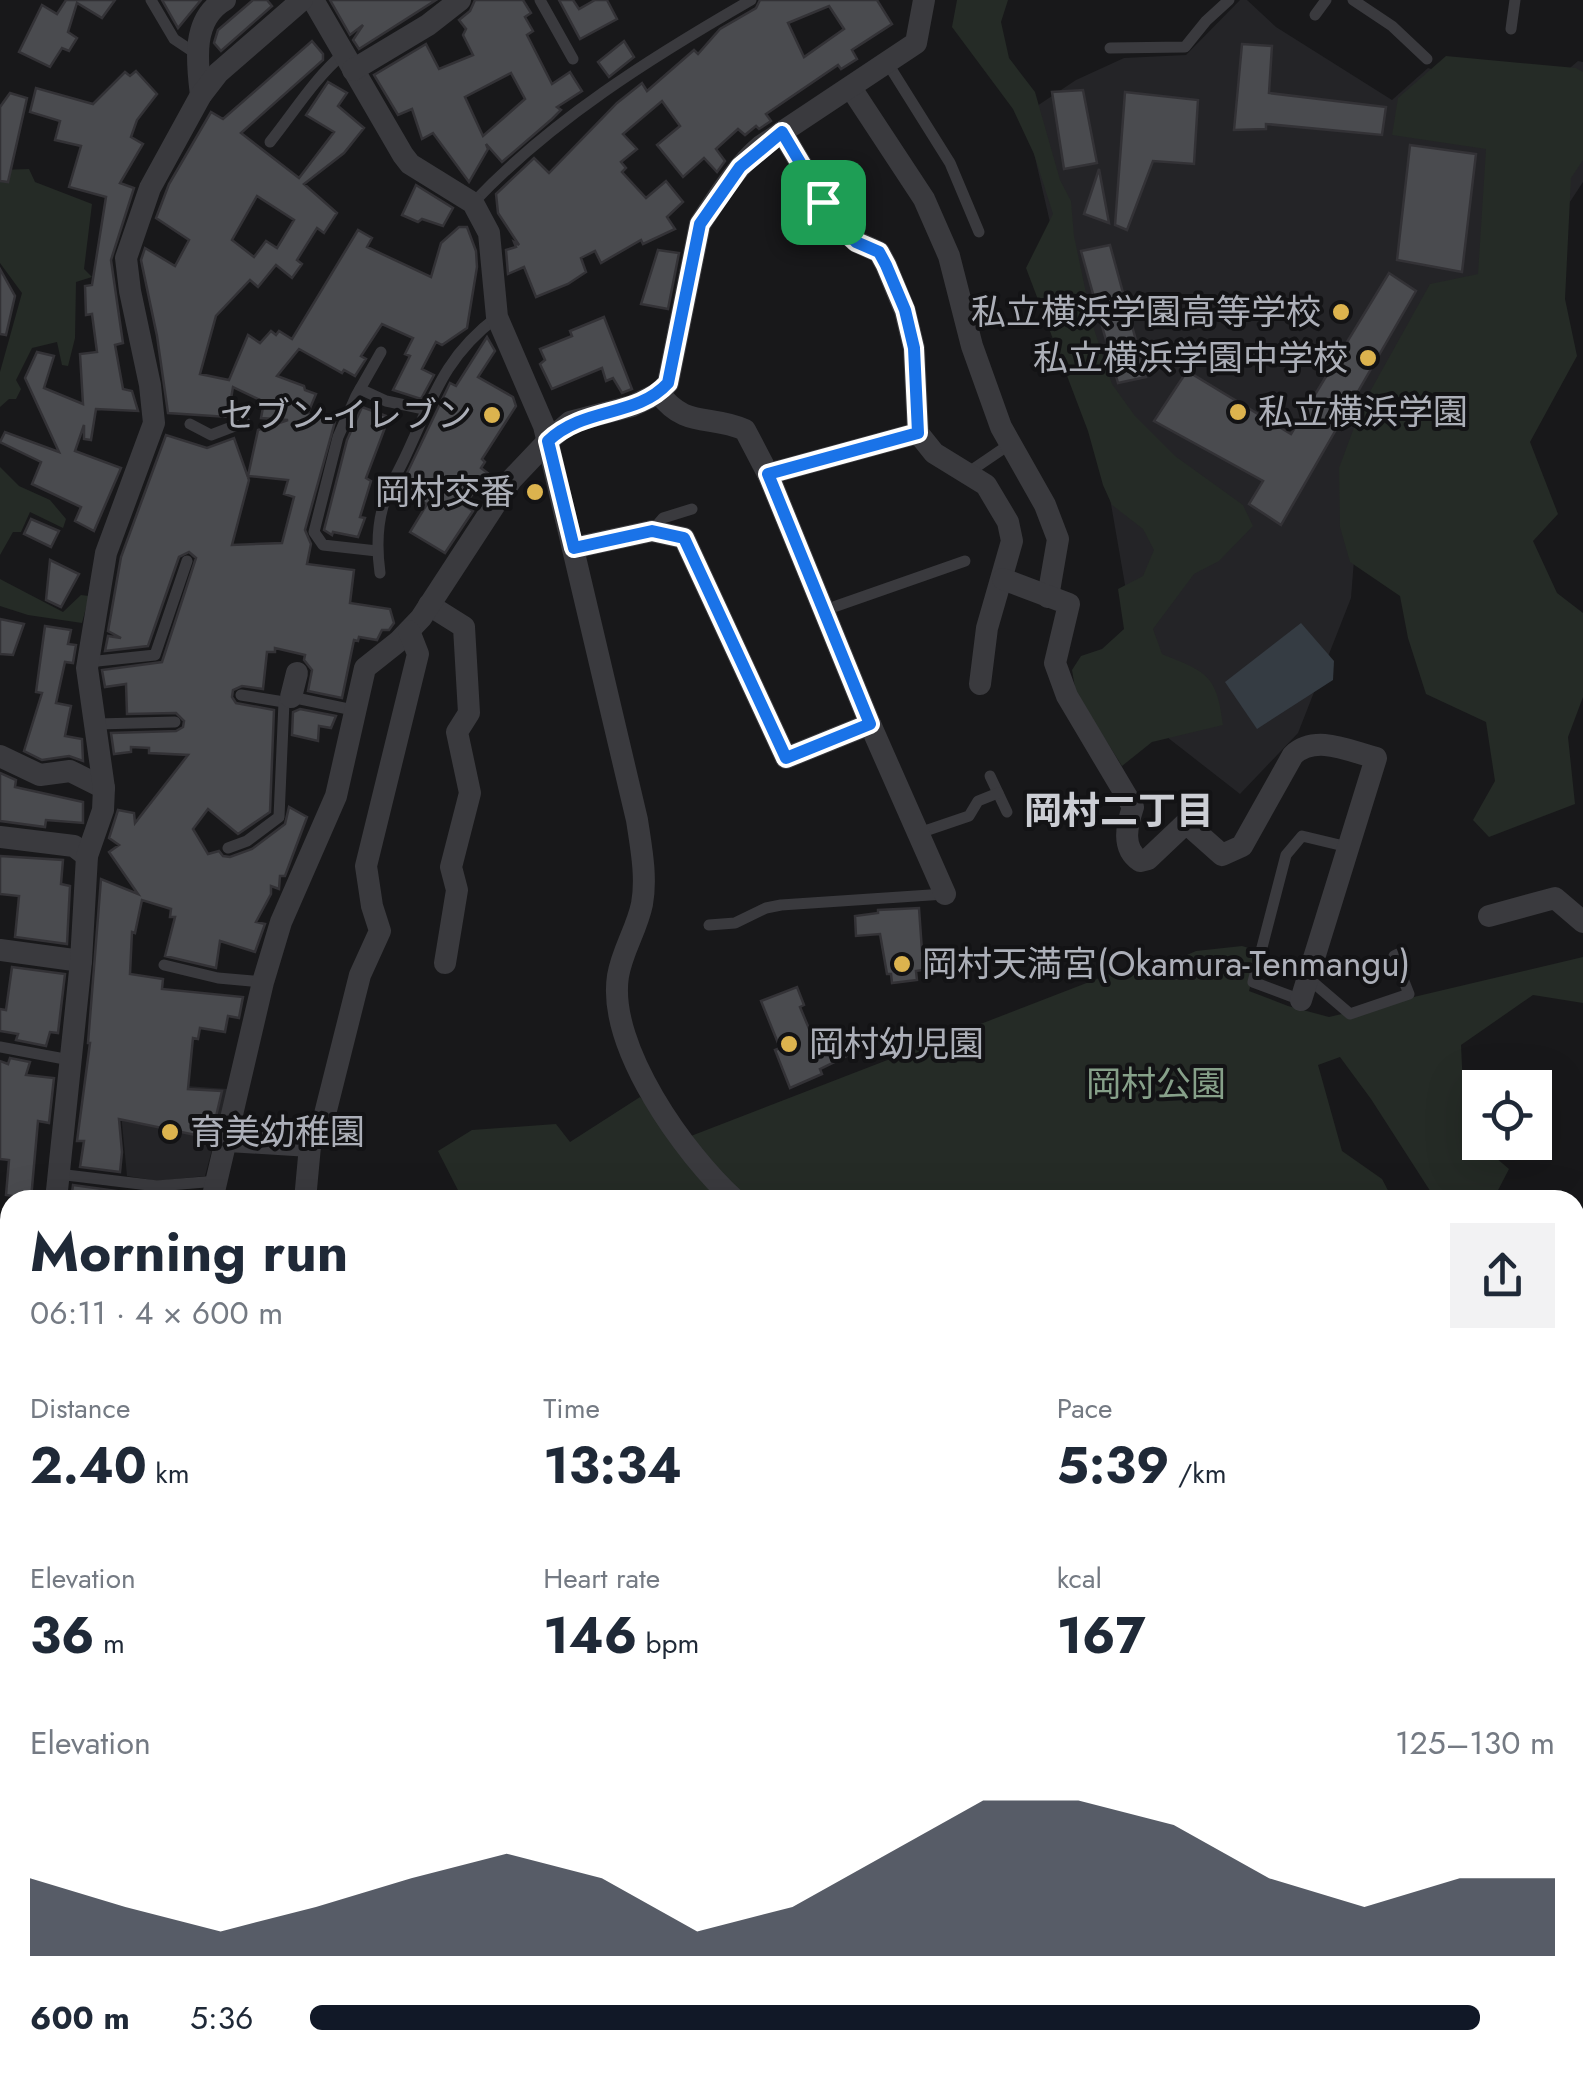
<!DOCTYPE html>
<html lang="en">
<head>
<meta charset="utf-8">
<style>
	:root { --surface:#fff; --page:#f2f2f3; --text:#1f2937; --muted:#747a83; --accent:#111827 }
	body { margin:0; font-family:Jost,"Noto Sans JP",sans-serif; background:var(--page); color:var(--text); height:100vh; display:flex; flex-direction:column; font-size:38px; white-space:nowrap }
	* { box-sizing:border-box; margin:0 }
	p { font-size:32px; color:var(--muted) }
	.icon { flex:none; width:55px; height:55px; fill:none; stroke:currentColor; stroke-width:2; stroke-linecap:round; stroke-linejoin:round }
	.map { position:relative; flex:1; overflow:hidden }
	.panel { position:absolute; left:0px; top:1190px; width:1585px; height:888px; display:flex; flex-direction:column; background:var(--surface); border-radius:30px 30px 0 0; box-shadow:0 10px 40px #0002 }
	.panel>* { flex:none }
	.tools { position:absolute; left:1462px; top:1070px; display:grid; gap:20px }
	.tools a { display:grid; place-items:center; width:90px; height:90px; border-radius:0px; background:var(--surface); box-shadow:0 10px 40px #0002; font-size:50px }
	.pin { position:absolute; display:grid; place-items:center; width:85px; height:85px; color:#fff; margin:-42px; border-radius:20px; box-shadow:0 5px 15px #0006 }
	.round { display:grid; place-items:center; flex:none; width:105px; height:105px; border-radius:0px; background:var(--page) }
	.headline { display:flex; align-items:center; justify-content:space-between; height:170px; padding:0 30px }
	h1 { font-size:55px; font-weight:700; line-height:75px }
	.metrics { display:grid; grid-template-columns:repeat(3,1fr); gap:15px; height:170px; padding:10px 30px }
	.metrics div { display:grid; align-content:center }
	.metrics b { font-size:50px; font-weight:700 }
	.metrics small { font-size:28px; font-weight:400 }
	.metrics p { font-size:28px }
	.chart { height:280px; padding:20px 30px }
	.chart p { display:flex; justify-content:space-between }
	.chart svg { width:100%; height:180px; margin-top:10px; fill:var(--accent); opacity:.7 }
	ul { padding:0 30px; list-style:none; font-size:32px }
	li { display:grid; grid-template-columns:160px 120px 1fr; align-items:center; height:75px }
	li i { height:25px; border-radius:12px; background:var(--accent) }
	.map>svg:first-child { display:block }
	.built { fill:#242427 }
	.green { fill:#252b26 }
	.water { fill:#353c43 }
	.building { fill:#4a4b4f; stroke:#333236; stroke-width:2.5; fill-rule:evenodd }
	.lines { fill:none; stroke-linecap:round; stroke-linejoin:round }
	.lane { stroke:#3a3a3e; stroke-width:11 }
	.street { stroke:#3a3a3e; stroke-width:22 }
	.route-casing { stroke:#fff; stroke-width:20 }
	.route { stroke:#1a73e8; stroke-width:12 }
	.poi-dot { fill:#dcb34e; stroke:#131315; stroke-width:4 }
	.labels { text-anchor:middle; stroke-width:8; stroke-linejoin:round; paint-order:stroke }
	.poi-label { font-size:35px; fill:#acafb8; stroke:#131315; text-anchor:end }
	.park-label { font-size:35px; fill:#86a089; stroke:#131315 }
	.neighbourhood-label { font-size:38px; font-weight:bold; fill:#ccced4; stroke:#131315 }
</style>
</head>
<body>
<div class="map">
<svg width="1583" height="2076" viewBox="0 0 1583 2076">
	<rect width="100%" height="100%" fill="#18181a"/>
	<!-- built -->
	<g class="built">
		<polygon points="1240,0 1247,0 1276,27 1392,100 1428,68 1535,98 1578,61 1583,62 1583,182 1537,252 1362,459 1351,598 1298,733 1240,794 1149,723 1099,435 1025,114 1076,80 1124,58 1186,55"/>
		<polygon points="118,1081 228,1089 205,1176 158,1181 127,1176"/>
	</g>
	<!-- green -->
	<g class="green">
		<path d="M957,0h51l-7,22 8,36 26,34 25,88 11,21 3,35 19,90 19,58 23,32 40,40 68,49 10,21 -34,35 -25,13 -41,55 9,25c44,18 55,20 61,71l-71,17 -30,24 -46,-73 -4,-23 9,-14 21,-7 22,-20 -6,-40 25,-13 11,-26 -11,-21 -31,-24 -9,-20 -15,-54 -62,-163 27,-54 -19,-60 -21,-45 -61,-82z"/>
		<polygon points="1446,56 1576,68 1583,72 1583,160 1571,178 1565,299 1577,356 1530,442 1558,514 1533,541 1557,593 1583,613 1583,697 1568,737 1575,804 1489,837 1473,820 1495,781 1486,722 1426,694 1408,638 1400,596 1350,562 1340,527 1339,468 1362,406 1430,284 1478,274 1486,149 1392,135 1398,98"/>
		<polygon points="29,169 35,182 92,204 84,269 92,277 76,282 75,338 68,366 62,365 57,342 32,348 16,380 21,389 16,399 9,399 0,407 0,372 22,293 0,263 0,170"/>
		<polygon points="0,467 19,486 50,500 66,519 63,528 30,512 21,532 13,532 0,555"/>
		<polygon points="0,579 63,612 81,595 89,596 82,623 28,615 0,606"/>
		<polygon points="1242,946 1259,951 1249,991 1288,1006 1329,1017 1583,957 1583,1003 1533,995 1461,1045 1463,1087 1475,1140 1509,1169 1493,1200 1436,1200 1371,1099 1340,1057 1318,1065 1342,1151 1382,1179 1393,1200 463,1200 438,1151 472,1130 556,1124 570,1142 640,1097 678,1141 1115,972 1157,968 1196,951"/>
	</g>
	<!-- water -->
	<polygon class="water" points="1301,623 1334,661 1333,680 1257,729 1225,682"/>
	<!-- building -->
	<g class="building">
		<polygon points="66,0 115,0 102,18 77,3 68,32 77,38 69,51 62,48 50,67 19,52 42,5 57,14"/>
		<polygon points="162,0 201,0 178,28"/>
		<polygon points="253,0 267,0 272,6 221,51 214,43 218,30"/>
		<polygon points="330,0 436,0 359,49 353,40 363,25 350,35"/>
		<path d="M475,0h48l8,13 -6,4 8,14 -6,4 25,49 18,-12 12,19 -25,16 4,3 -9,9 -50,43 -16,-18 2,5 -19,33 -36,-49 -11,6 -10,-30 -14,6 -24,-40 52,-31 13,25 34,-14 -10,-20 3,-6 -7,-9 11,-9zM511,73l14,26 -42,37 -18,-39z"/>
		<polygon points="559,0 573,0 579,9 595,0 607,0 617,19 580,39"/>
		<path d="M760,0h117l15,24 -40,26 5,9 -16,10 -3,-4 -72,49 5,7 -12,8 -3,-3 -11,9 -7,-6 -22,20 9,12 -8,11 -13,-14 -21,19 -26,-32 23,-19 -18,-25 -39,33 14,15 -16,13 5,6 -4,4 24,26 20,-17 17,21 -16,15 8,12 -32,15 -2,-4 -40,23 -6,-12 -14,7 5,14 -18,12 -32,13 -12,-30 -16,7 -2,-24 10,-3 -2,-5 5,3 -21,-32 -2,-19 38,-36 15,15 68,-70 25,-20 5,8 47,-41 4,4 22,-25 36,-21zM829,6l15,23 -40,28 -16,-34z"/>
		<path d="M312,41l11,13v6l-82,73 58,45 35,-46 -28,-17 22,-33 19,11 -9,13 26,22 -20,25 -40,31 33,29 -13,20 -7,-5 -20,32 5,4 -10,14 -16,-13 -18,22 -8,-7 -34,36 -16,58 29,6 19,-45 12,8 11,-12 5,4 3,-4 13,8 66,-109 14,8 -5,9 64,30 10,-34 18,-16h8l9,24 1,16 -10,61 -25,17 -6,-3 -14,27 12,6 -13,24 -28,-9 17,-34 -5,-2 8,-16 -31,-14 -21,32 5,3 -11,17 -11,-6 -2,3 -43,-24 -22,27 27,10 1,4 11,4 -8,19 28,5 -31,112 6,14 -4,20 47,6 -4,33 40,6 4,14 -5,7h-7l-5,10 -18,-3 -1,4 -4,-1 -12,58 -34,-7 4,-21 -8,-10 1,-5 -30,-7v4h-8l-4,37 -21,-3 -9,4 -1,7 4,6 38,7 -4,102 -32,22 -30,-25 -15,20 15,25 11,-3 4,5 7,1 22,-8 33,-25 4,-17 18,10 -22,59h-5l-1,13 -8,-3v8l-15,28 9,2 -10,28 -35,-11 -4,27 -51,-12 10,-39h-5l1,-8 -29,-9 -7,33 -3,-1 -2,42 33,5 -1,10 81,8 -4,21 -11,-2 -3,16 -25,-4 -2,11 -5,-1 -5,51 34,2 -8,34 -4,13 -91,-19 3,33 -2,20 -40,-5 4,-26h-7l13,-98h-2l13,-164 37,15 -29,-42 10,-7 -10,-7 9,-28 16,3 1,10 53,-68 -39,-2v-5l-18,-1v5l-17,2 -3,-21 65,-2 7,-4 1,-6 -8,-8 -49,1 -1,-30 -21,3 -3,-17 60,-8 34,-104 -7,-6 -10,5 -31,89 -43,5 3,-15 13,2 -13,-7 13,-74 45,-122 41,13 27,-10 15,42 -17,65 50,-2 12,-46 -10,-3 4,-14 -40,-4 10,-46 30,-10 -27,-2 3,-16 -31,-15 -5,30 -60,-4 -11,-77 -16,-76 4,-12 30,18 14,-26 -33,-22 13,-34 42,-72 12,7zM257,196l37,24 -17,28 -11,-7 -12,16 -22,-17z"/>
		<polygon points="624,41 634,57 609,77 598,62"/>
		<polygon points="1242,44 1272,46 1269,93 1386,107 1382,135 1266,124 1266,129 1234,130"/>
		<polygon points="136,71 157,94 137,120 131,137 143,144 120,183 134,188 111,260 123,343 115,345 123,389 132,391 138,411 96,409 91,440 84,439 84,425 75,451 121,468 94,531 75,521 81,507 32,484 41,462 0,442 5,432 59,452 25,378 37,352 54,356 44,388 83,404 80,354 97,352 92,314 86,315 85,286 92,285 106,197 69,187 81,146 55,140 60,121 30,112 36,88 93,104 125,72 130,76"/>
		<polygon points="1083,90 1097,163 1064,169 1052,92"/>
		<polygon points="1125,92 1198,100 1194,164 1153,161 1127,230 1115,225"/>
		<polygon points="10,93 27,98 8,182 0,181 0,107"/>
		<polygon points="1410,145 1476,154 1462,272 1397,260"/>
		<polygon points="1099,169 1109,223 1084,214"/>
		<polygon points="416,185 453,208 443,226 422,219 418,222 402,215"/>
		<polygon points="1110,245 1146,377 1118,383 1081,251"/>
		<polygon points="658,250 679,253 668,309 641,304"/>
		<polygon points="0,269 15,296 6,335 0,334"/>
		<polygon points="1389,273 1416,291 1281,525 1249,504 1263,481 1154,421 1187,371 1291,434"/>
		<polygon points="604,317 632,389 622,393 613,378 606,381 602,368 552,389 540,364 545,360 540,349 572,336 570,331"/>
		<polygon points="487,337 495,351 478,377 513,397 516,406 482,459 485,462 481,468 489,474 464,505 473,511 445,553 410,532 427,504 398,492 450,383 456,386"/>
		<polygon points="362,407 389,417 366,478 371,481 360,517 365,518 358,537 333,532 332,535 324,530 347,440"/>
		<polygon points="31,519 59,531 51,547 24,534"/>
		<polygon points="50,560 79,574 61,607 46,600"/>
		<polygon points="0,619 24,624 13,655 0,654"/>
		<polygon points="45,626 71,630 68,644 76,645 73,663 65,662 56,703 71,706 65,736 82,739 83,761 69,756 42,760 24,751 42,693 36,692"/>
		<polygon points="300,709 336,716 331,728 319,726 318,741 292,735 293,712"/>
		<polygon points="0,773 16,780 15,787 83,802 83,823 46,820 45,827 0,821"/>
		<polygon points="0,856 63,860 61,884 70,886 67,944 15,937 19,896 0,894"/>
		<polygon points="919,908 922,951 926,951 928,969 916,971 917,980 892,983 891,974 887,974 880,934 856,936 855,916 878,913 878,910"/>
		<polygon points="12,967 65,974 58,1033 50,1032 46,1046 16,1040 18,1034 0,1031 0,1009 6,1010"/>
		<polygon points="797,987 804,1005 800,1007 815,1043 840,1031 851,1054 820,1069 822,1074 790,1088 775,1050 780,1048 761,1001"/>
		<polygon points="10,1058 30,1062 26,1075 54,1078 49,1123 38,1121 31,1199 6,1195 9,1160 0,1159 0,1061 8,1064"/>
		<polygon points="73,1185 117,1191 116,1200 71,1200"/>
	</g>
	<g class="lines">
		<!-- lane -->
		<g class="lane">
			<polyline points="151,0 174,39 195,53"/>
			<polyline points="540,0 573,59"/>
			<polyline points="1353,0 1392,26 1427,59"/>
			<polyline points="1315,15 1326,0"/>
			<polyline points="1511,29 1515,0"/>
			<polyline points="1110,48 1185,47 1206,21 1229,0"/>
			<polyline points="888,64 950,163 979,232"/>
			<path d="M270,142c24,-30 44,-63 73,-88"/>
			<path d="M473,203c78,-83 179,-146 278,-203"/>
			<polyline points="360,389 386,401 424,409"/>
			<polyline points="190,424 211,435 245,422"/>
			<polyline points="966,474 1010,444"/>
			<polyline points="652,531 663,518 692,509"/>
			<polyline points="377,551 323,545 314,532 338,437 356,396 381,352"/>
			<path d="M380,573c-3,-22 -3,-48 4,-70 5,-17 16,-34 23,-50 26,-56 38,-97 90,-136"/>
			<polyline points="825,610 965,561"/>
			<polyline points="88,662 155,655 187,561"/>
			<polyline points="241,695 284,702"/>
			<polyline points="97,724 175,722"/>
			<polyline points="990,776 1007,812"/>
			<polyline points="919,833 969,816 978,801 998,793"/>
			<polyline points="228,848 247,841 279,817 284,702 291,697 353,710"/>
			<polyline points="709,925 735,923 766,908 781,905 945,894"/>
			<polyline points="164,965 218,978 263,982"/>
			<polyline points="1308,978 1350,1014 1409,994 1394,956 1398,954"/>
			<polyline points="1301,1000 1253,982 1286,855 1302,836 1348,847"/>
			<polyline points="0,1047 70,1060"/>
			<polyline points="58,1174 157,1186 217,1181"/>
			<polyline points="1575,1493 1583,1499"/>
			<polyline points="1575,1540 1583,1533"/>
			<polyline points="0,1726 10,1726"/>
			<polyline points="1575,1748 1583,1767"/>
			<polyline points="0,1777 10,1775"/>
			<polyline points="361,2068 362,2076"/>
			<polyline points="430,2068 433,2076"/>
			<polyline points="585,2068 587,2076"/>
			<polyline points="986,2076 1001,2068"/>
		</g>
		<!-- street -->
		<g class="street">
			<path d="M313,0l90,155 7,9 63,39 16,30 8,84 47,109 93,394c4,27 10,57 5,84 -5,25 -20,47 -24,72 -11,71 67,179 117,224"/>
			<polyline points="353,70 428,25 460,0"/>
			<polyline points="851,88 924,199 949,256 972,346 1001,427 1045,505 1058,539 1048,597"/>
			<path d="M201,95c-4,-32 -10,-76 24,-95"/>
			<polyline points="782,132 836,223 857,242 879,252 886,265 905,311 914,348 918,433 934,453 986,485 1008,522 1012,541 987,628 980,684"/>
			<polyline points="768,474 918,433"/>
			<path d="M573,548l79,-17 32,7 102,220 84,-34 -102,-250 -23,-44c-34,-16 -60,-1 -86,-37"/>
			<path d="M1003,579l66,25 -14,59 12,33 66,111c-6,18 -12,41 7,54l8,-2 38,-36 36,32 20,-9 51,-91c23,-21 56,-4 83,3l-75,242"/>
			<polyline points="429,605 464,627 469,713 457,732 470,793 451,867 457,890 445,963"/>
			<polyline points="291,697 297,673"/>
			<polyline points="870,724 945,894"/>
			<polyline points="0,756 40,775 70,771 104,788"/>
			<polyline points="0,837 74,846 87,856"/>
			<polyline points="1489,916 1555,898 1583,922"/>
			<polyline points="0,950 81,961"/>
			<polyline points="228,1141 310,1146"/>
			<polyline points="56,1200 81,961 87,856 103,810 104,788 87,668 106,553 154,423 150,385 130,291 126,258 150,188 201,95 218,73 302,0"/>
			<path d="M212,1200l51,-218 18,-60 55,-126 29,-128 34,-27 22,-23 90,-138 37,-39 22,-19 62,-16 27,-13 9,-10 32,-159c18,-27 36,-57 61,-78l155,-103 8,-43"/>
			<polyline points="305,1200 310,1146 323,1122 360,975 380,931 372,906 366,866 418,654 409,631"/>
			<polyline points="0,1249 10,1246"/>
			<polyline points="1575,1817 1583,1828"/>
			<polyline points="1575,1973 1583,1984"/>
			<polyline points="61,2068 62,2076"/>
			<polyline points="216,2068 216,2076"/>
			<polyline points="755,2068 758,2076"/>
			<polyline points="937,2068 944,2076"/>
			<polyline points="1152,2068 1160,2076"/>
			<polyline points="1284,2068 1290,2076"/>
			<polyline points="1407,2068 1413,2076"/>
			<polyline points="1532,2068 1538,2076"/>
			<polyline points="906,2076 918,2068"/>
			<polyline points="1121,2076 1131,2068"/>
			<polyline points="1253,2076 1264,2068"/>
			<polyline points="1482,2076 1493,2068"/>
		</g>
	</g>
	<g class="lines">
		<!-- route casing -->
		<g class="route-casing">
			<path id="route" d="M782,132l54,91 20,19 23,10 7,13 19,45 9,38 4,85 -150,41 102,250 -84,34 -102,-220 -32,-7 -78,17 -26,-107c37,-35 88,-23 120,-58l32,-159 40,-57z"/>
		</g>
		<!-- route -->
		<use href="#route" class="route"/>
	</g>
	<!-- markers -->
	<g class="poi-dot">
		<circle cx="1341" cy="312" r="10"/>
		<circle cx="1368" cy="358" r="10"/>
		<circle cx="1238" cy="412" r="10"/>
		<circle cx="492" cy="415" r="10"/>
		<circle cx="535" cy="492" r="10"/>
		<circle cx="902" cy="964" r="10"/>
		<circle cx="789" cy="1044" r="10"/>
		<circle cx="170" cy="1132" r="10"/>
	</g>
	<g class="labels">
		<!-- poi labels -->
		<g class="poi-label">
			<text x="1321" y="324">私立横浜学園高等学校</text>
			<text x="1348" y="370">私立横浜学園中学校</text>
			<text x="1258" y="424" text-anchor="start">私立横浜学園</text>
			<text x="472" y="427">セブン-イレブン</text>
			<text x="515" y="504">岡村交番</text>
			<text x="922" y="976" text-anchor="start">岡村天満宮(Okamura-Tenmangu)</text>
			<text x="809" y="1056" text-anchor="start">岡村幼児園</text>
			<text x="190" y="1144" text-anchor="start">育美幼稚園</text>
		</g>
		<!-- park labels -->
		<g class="park-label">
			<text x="1156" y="1096">岡村公園</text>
		</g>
		<!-- neighbourhood labels -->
		<g class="neighbourhood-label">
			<text x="1119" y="824">岡村二丁目</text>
		</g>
	</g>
</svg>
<div class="tools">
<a><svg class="icon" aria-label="locate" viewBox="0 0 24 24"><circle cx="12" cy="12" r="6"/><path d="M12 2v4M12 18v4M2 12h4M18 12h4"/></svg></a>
</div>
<div class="pin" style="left:823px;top:202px;background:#1e9e55"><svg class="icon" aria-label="arrive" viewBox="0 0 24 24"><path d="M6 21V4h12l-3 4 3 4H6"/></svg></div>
<section class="panel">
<div class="headline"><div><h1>Morning run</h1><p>06:11 · 4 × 600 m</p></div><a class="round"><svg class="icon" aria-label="share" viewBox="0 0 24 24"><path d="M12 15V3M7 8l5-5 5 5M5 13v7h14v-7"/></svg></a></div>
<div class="metrics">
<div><p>Distance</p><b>2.40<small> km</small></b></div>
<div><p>Time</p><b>13:34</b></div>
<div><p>Pace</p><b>5:39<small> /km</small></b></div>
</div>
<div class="metrics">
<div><p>Elevation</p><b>36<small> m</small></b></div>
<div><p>Heart rate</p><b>146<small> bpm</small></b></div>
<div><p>kcal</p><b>167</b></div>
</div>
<div class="chart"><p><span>Elevation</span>125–130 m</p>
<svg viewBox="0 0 160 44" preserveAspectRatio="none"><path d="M0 44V25L10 32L20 38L30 32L40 25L50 19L60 25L70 38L80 32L90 19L100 6L110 6L120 12L130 25L140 32L150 25L160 25V44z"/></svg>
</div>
<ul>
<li><b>600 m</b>5:36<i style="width:94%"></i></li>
</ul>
</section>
</div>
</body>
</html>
